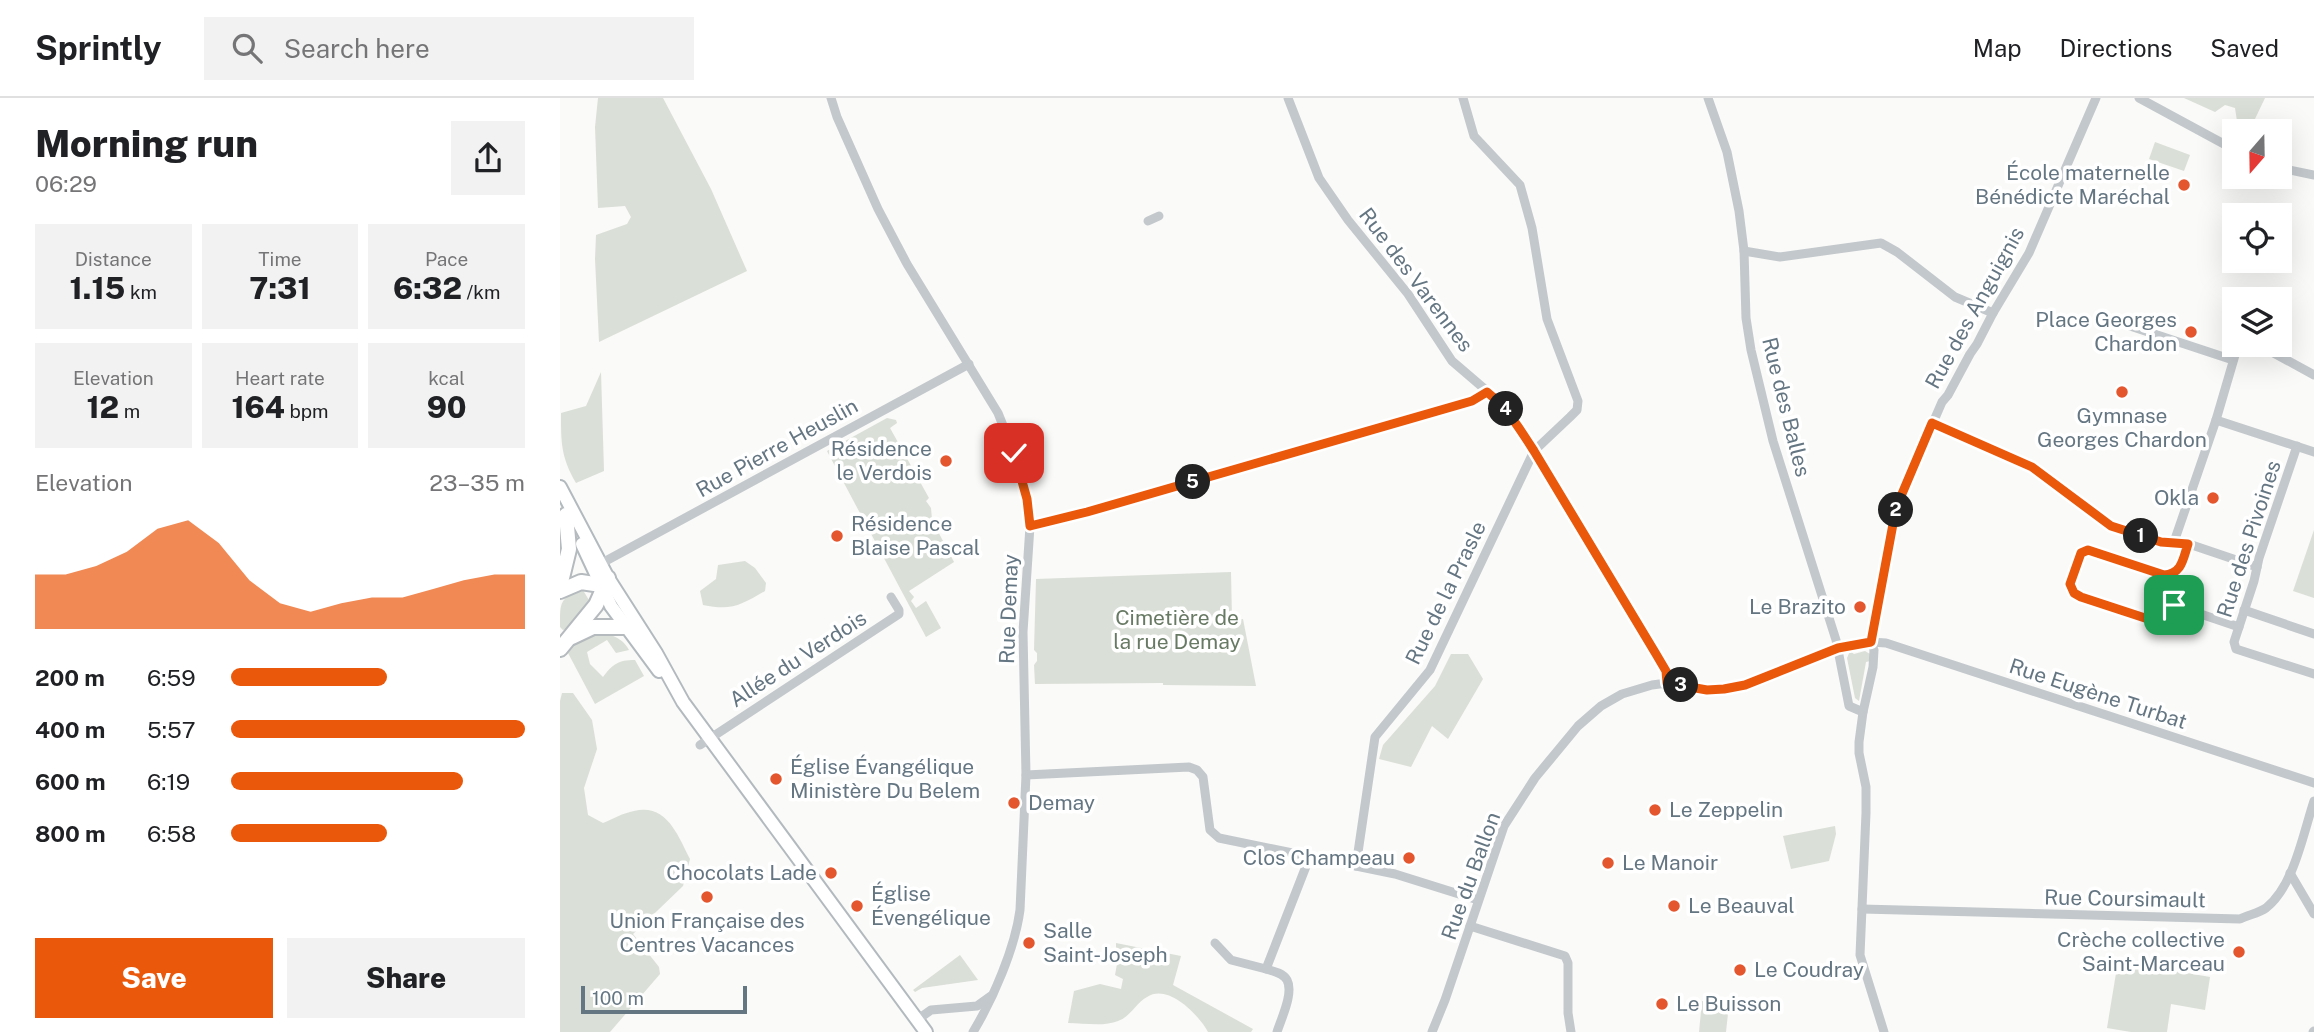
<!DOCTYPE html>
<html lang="en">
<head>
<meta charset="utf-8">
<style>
	:root { --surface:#fff; --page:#f2f2f2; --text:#202124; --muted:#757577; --line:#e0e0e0; --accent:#ea580c }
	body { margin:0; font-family:"Public Sans",sans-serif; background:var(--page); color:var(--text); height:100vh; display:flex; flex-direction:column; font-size:26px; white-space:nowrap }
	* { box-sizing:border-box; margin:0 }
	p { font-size:23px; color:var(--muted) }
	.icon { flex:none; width:38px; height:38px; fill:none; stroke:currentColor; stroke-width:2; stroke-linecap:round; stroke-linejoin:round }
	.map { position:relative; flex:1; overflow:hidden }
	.sheet { display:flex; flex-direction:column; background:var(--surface); width:560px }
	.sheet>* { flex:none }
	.needle { width:46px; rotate:200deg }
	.buttons { position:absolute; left:1662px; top:21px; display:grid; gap:14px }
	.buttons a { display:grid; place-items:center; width:70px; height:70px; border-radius:0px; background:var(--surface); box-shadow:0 7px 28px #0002; font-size:35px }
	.scale { position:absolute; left:21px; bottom:18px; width:166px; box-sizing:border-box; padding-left:7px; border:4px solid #657683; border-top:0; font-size:19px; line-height:24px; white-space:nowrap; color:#657683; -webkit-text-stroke:5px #fff; paint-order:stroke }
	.pin { position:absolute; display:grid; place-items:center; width:60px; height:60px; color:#fff; margin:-30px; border-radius:14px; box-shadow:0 4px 10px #0006 }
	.km { position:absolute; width:35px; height:35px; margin:-18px; border-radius:50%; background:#222; color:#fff; font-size:19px; line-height:35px; text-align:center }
	.round { display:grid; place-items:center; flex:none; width:74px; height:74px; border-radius:0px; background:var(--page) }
	.overview { display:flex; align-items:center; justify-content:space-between; height:119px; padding:0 35px }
	h1 { font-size:38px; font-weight:800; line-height:52px }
	.stats { display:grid; grid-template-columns:repeat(3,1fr); gap:10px; height:119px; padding:7px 35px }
	.stats div { display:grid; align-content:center; border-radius:0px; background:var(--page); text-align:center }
	.stats b { font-size:30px; font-weight:800 }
	.stats small { font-size:19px; font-weight:400 }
	.stats p { font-size:19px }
	.chart { height:196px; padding:14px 35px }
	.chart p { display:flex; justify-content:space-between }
	.chart svg { width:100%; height:126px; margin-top:7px; fill:var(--accent); opacity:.7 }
	.primary-button { display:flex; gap:14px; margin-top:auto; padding:14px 35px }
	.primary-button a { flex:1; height:80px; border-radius:0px; background:var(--accent); color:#fff; font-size:28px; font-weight:800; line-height:80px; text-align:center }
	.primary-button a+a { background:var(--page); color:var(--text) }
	ul { padding:0 35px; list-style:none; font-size:23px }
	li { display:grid; grid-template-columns:112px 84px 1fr; align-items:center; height:52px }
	li i { height:18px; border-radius:9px; background:var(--accent) }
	header { display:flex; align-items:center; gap:42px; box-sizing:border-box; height:98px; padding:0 35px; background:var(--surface); border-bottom:2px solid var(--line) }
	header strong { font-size:33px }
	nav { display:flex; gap:38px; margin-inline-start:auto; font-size:24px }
	.search { width:490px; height:63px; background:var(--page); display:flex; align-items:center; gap:18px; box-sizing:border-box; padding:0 24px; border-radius:0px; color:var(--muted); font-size:26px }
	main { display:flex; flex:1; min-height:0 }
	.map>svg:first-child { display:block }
	.green { fill:#dadfd7 }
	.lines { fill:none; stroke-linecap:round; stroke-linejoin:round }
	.secondary-casing { stroke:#b3babf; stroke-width:16 }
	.primary-casing { stroke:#b5babe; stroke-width:18 }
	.minor { stroke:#c3c8cc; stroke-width:9 }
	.secondary { stroke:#fff; stroke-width:12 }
	.primary { stroke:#fff; stroke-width:14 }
	.route-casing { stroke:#fff; stroke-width:14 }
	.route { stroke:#ea580c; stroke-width:9 }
	.poi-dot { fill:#e4572e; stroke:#fff; stroke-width:2.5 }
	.labels { text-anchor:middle; stroke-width:7; stroke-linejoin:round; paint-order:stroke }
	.poi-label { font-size:21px; fill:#657683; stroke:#fff; text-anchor:start }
	.street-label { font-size:21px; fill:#657683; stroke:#fff }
	.park-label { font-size:21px; fill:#687a64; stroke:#fff }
</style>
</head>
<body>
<header>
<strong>Sprintly</strong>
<div class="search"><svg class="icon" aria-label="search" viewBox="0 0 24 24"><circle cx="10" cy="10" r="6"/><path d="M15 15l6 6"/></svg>Search here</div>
<nav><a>Map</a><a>Directions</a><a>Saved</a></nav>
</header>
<main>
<section class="sheet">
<div class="overview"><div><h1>Morning run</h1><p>06:29</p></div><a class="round"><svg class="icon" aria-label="share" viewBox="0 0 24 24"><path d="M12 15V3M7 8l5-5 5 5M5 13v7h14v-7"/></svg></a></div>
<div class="stats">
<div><p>Distance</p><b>1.15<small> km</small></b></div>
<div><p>Time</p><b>7:31</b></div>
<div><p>Pace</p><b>6:32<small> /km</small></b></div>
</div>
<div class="stats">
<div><p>Elevation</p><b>12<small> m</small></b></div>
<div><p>Heart rate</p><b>164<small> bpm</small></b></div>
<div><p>kcal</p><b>90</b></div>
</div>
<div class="chart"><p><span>Elevation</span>23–35 m</p>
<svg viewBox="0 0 160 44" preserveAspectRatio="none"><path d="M0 44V25L10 25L20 22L30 17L40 9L50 6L60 14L70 27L80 35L90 38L100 35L110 33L120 33L130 30L140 27L150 25L160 25V44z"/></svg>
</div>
<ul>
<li><b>200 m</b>6:59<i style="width:53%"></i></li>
<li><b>400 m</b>5:57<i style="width:100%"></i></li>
<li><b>600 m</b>6:19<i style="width:79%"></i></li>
<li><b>800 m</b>6:58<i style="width:53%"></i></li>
</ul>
<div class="primary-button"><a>Save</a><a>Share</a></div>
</section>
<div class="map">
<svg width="1754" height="934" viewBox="0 0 1754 934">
	<rect width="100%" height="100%" fill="#fafaf8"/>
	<!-- green -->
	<g class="green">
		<polygon points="38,0 103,0 151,91 187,173 39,244 35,161 36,137 67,126 71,119 65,108 38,110 35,29"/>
		<polygon points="1624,0 1705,0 1694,23 1688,28 1677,23 1675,10 1665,7 1655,14"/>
		<polygon points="1595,44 1630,57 1624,73 1589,61"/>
		<path d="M41,274l3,99 -28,12c-15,-26 -15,-40 -15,-70l25,-7z"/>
		<polygon points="327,320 336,322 337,325 330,330 369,400 366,403 371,410 372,422 394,464 349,493 354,499 351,503 356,510 366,503 381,530 366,539 268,355 267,353"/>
		<polygon points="1754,432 1754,500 1733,493"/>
		<path d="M185,463l10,7 11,15 -1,8c-24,14 -33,20 -62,14l-3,-14 16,-12 2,-14z"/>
		<polygon points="671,474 672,522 683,521 696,588 603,587 603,585 475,586 474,567 477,563 477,555 474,552 476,481"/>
		<path d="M21,489l11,18 -26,24 -3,1 -3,-3c0,-27 0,-26 21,-40z"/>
		<path d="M30,534c16,1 31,3 39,18l-13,3 -9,-13 -20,12 3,12 13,13c10,-13 15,-17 32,-17l9,16 -49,28 -27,-51 6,-9z"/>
		<polygon points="1290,553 1294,556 1305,553 1310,556 1310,563 1306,564 1299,603 1295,600 1287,560"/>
		<polygon points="891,556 908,556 923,581 888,641 872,628 851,669 819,661 823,647 875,588"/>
		<path d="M2,595h11l19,27 5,29 -13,39 4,27 15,8c10,-4 20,-10 31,-12 33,-8 44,25 56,48l-7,27 -50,48 26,33 1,7 -50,58h-50v-331z"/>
		<polygon points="1275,728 1276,736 1269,763 1231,771 1223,738"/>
		<path d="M556,845l65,13 -8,29 80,44 -2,3h-43c-9,-17 -40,-49 -61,-35 -11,6 -17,20 -29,24 -14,6 -35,2 -50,2l6,-32 26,-7 21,5 2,-10 -8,-4 4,-22 -3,-4z"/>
		<polygon points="400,857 418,882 362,890 355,894 353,892"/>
		<polygon points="1558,863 1650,879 1645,912 1611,906 1607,934 1571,934 1547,930"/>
		<polygon points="1142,903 1169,906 1166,934 1139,934"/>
	</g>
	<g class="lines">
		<!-- secondary casing -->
		<g class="secondary-casing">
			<g id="secondary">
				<polyline points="0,389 48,480 96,555 123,604 366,934"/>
				<polyline points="22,446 51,508 99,573"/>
			</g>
		</g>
		<!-- primary casing -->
		<g class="primary-casing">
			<g id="primary">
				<polyline points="0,488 9,451 6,417"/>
				<polyline points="0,493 21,484 41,487"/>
				<polyline points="12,539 33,529 65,529"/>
				<polyline points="0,551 36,507 48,480"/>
			</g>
		</g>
		<!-- minor -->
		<g class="minor">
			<path d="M271,0l6,19 41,92 29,55 91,149 16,40 13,45 3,28 -7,106 3,143 -6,135c-5,38 -27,89 -47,122"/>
			<polyline points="728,0 759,80 788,122 848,196 892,263 941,305 956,324 1096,556 1106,573 1107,585"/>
			<polyline points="1148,0 1167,54 1179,113 1184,153 1186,220 1191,252 1213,343 1276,542 1289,608 1303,614"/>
			<polyline points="1579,0 1675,52"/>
			<polyline points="1720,70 1754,77"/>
			<polyline points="588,123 599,118"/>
			<polyline points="1184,153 1220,159 1321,145 1337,154 1395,199 1433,215"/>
			<polyline points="1567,227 1673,262"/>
			<polyline points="1699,247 1754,277"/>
			<polyline points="1656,322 1754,354"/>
			<polyline points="1372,325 1472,369 1551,428 1601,444 1626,445 1697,469"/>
			<polyline points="1737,348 1699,460 1694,483 1674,544 1676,551 1754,576"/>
			<polyline points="470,428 527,414 912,303 927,294"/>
			<polyline points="1614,444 1656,322 1678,247"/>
			<path d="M1628,446c-5,15 -6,30 -24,31l-76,-25 -7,3 -10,31v5l10,8 67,22 6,-1 14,-13h6l65,22"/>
			<polyline points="42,465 409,266"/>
			<polyline points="1684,512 1754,536"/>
			<polyline points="140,647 339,516 339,512 331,499"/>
			<polyline points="466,677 629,669 637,672 643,679 650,732 659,740 835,776 918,802"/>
			<polyline points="796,768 815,639 870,572 974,353 1010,319 1017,312 1018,303 987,221 972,130 960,87 914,38 903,0"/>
			<polyline points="1730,775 1754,816"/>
			<path d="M1302,811l378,10c8,-4 19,-6 26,-11 28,-22 37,-74 48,-107"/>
			<polyline points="910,828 1005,858 1008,865 1008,915 1011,934"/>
			<polyline points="655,845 671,862 706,871 750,758"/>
			<path d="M706,871c7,2 17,4 21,11 7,13 -6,39 -10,52"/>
			<polyline points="357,922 371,912 417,908 431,898"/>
			<polyline points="872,934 885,902 944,728 975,680 1018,628 1041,608 1062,596 1092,587 1107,585 1147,592 1164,591 1185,587 1278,550 1311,544 1326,545 1754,685"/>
			<polyline points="1324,934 1300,857 1306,715 1306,689 1299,655 1299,644 1303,614 1313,569 1314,552 1311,544 1336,410 1382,304 1388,297 1410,256 1417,246 1433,215 1469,155 1536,0"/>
			<polyline points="1753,934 1754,933"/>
		</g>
		<!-- secondary -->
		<use href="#secondary" class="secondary"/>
		<!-- primary -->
		<use href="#primary" class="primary"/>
	</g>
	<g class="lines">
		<!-- route casing -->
		<g class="route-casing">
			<path id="route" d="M454,355l13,46 3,27 57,-14 385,-111 15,-9c20,16 33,37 47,59l122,203 10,17 1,12 40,7 17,-1 21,-4 93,-37 33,-6 25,-134 36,-85 100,44 79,59 50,16 27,2c-5,15 -6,30 -24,31l-76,-25 -7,3 -11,31 4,9 7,4 67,22 6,-1 14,-13h6"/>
		</g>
		<!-- route -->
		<use href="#route" class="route"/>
	</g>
	<!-- markers -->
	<g class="poi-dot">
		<circle cx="1624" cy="87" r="7"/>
		<circle cx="1631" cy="234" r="7"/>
		<circle cx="1562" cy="294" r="7"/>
		<circle cx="386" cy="363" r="7"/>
		<circle cx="1653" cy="400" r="7"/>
		<circle cx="277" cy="438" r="7"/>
		<circle cx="1300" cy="509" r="7"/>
		<circle cx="216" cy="681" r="7"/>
		<circle cx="454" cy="705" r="7"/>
		<circle cx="1095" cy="712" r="7"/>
		<circle cx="849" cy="760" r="7"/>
		<circle cx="1048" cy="765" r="7"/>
		<circle cx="271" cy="775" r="7"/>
		<circle cx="147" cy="799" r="7"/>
		<circle cx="297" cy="808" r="7"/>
		<circle cx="1114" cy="808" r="7"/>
		<circle cx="469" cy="845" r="7"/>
		<circle cx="1679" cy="854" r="7"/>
		<circle cx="1180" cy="872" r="7"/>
		<circle cx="1102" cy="906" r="7"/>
	</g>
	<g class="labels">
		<!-- poi labels -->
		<g class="poi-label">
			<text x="1610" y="82" text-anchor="end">École maternelle<tspan x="1610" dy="24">Bénédicte Maréchal</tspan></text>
			<text x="1617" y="229" text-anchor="end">Place Georges<tspan x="1617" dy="24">Chardon</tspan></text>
			<text x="1562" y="325" text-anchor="middle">Gymnase<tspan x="1562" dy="24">Georges Chardon</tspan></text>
			<text x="372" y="358" text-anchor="end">Résidence<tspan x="372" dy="24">le Verdois</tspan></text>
			<text x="1639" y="407" text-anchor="end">Okla</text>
			<text x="291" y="433">Résidence<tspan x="291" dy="24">Blaise Pascal</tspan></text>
			<text x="1286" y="516" text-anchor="end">Le Brazito</text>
			<text x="230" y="676">Église Évangélique<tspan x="230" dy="24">Ministère Du Belem</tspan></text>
			<text x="468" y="712">Demay</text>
			<text x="1109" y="719">Le Zeppelin</text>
			<text x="835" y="767" text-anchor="end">Clos Champeau</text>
			<text x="1062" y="772">Le Manoir</text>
			<text x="257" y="782" text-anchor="end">Chocolats Lade</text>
			<text x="311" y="803">Église<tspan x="311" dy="24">Évengélique</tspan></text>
			<text x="1128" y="815">Le Beauval</text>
			<text x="147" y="830" text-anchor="middle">Union Française des<tspan x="147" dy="24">Centres Vacances</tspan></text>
			<text x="483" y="840">Salle<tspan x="483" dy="24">Saint-Joseph</tspan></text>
			<text x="1665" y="849" text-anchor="end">Crèche collective<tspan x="1665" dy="24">Saint-Marceau</tspan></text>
			<text x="1194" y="879">Le Coudray</text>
			<text x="1116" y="913">Le Buisson</text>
		</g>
		<!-- street labels -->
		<g class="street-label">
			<text transform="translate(856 182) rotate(53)" y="7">Rue des Varennes</text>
			<text transform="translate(1415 210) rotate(-61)" y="7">Rue des Anguignis</text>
			<text transform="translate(1226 309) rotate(76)" y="7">Rue des Balles</text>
			<text transform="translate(217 350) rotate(-29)" y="7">Rue Pierre Heuslin</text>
			<text transform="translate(1689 441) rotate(-72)" y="7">Rue des Pivoines</text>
			<text transform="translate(886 495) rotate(-64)" y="7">Rue de la Prasle</text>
			<text transform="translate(449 511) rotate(-88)" y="7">Rue Demay</text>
			<text transform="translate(238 561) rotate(-33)" y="7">Allée du Verdois</text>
			<text transform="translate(1538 596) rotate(18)" y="7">Rue Eugène Turbat</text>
			<text transform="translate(911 778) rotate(-70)" y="7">Rue du Ballon</text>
			<text transform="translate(1565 801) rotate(1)" y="7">Rue Coursimault</text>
		</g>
		<!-- park labels -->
		<g class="park-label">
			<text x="617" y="527">Cimetière de<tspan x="617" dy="24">la rue Demay</tspan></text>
		</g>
	</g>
</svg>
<div class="buttons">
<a><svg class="needle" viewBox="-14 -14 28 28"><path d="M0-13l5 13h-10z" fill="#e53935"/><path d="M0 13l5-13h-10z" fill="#757577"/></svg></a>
<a><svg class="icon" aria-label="locate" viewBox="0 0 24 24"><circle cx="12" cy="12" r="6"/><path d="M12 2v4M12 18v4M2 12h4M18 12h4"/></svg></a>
<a><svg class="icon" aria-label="layers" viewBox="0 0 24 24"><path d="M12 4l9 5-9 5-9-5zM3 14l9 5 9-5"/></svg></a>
</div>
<div class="scale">100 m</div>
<div class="pin" style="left:1614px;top:507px;background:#1e9e55"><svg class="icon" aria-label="arrive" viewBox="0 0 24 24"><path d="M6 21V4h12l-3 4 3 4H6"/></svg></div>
<div class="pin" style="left:454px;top:355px;background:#d93025"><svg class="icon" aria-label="check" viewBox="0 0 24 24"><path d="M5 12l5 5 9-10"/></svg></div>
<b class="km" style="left:1581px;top:438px">1</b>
<b class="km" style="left:1336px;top:412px">2</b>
<b class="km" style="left:1121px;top:587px">3</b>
<b class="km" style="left:946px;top:311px">4</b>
<b class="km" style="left:633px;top:384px">5</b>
</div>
</main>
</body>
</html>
